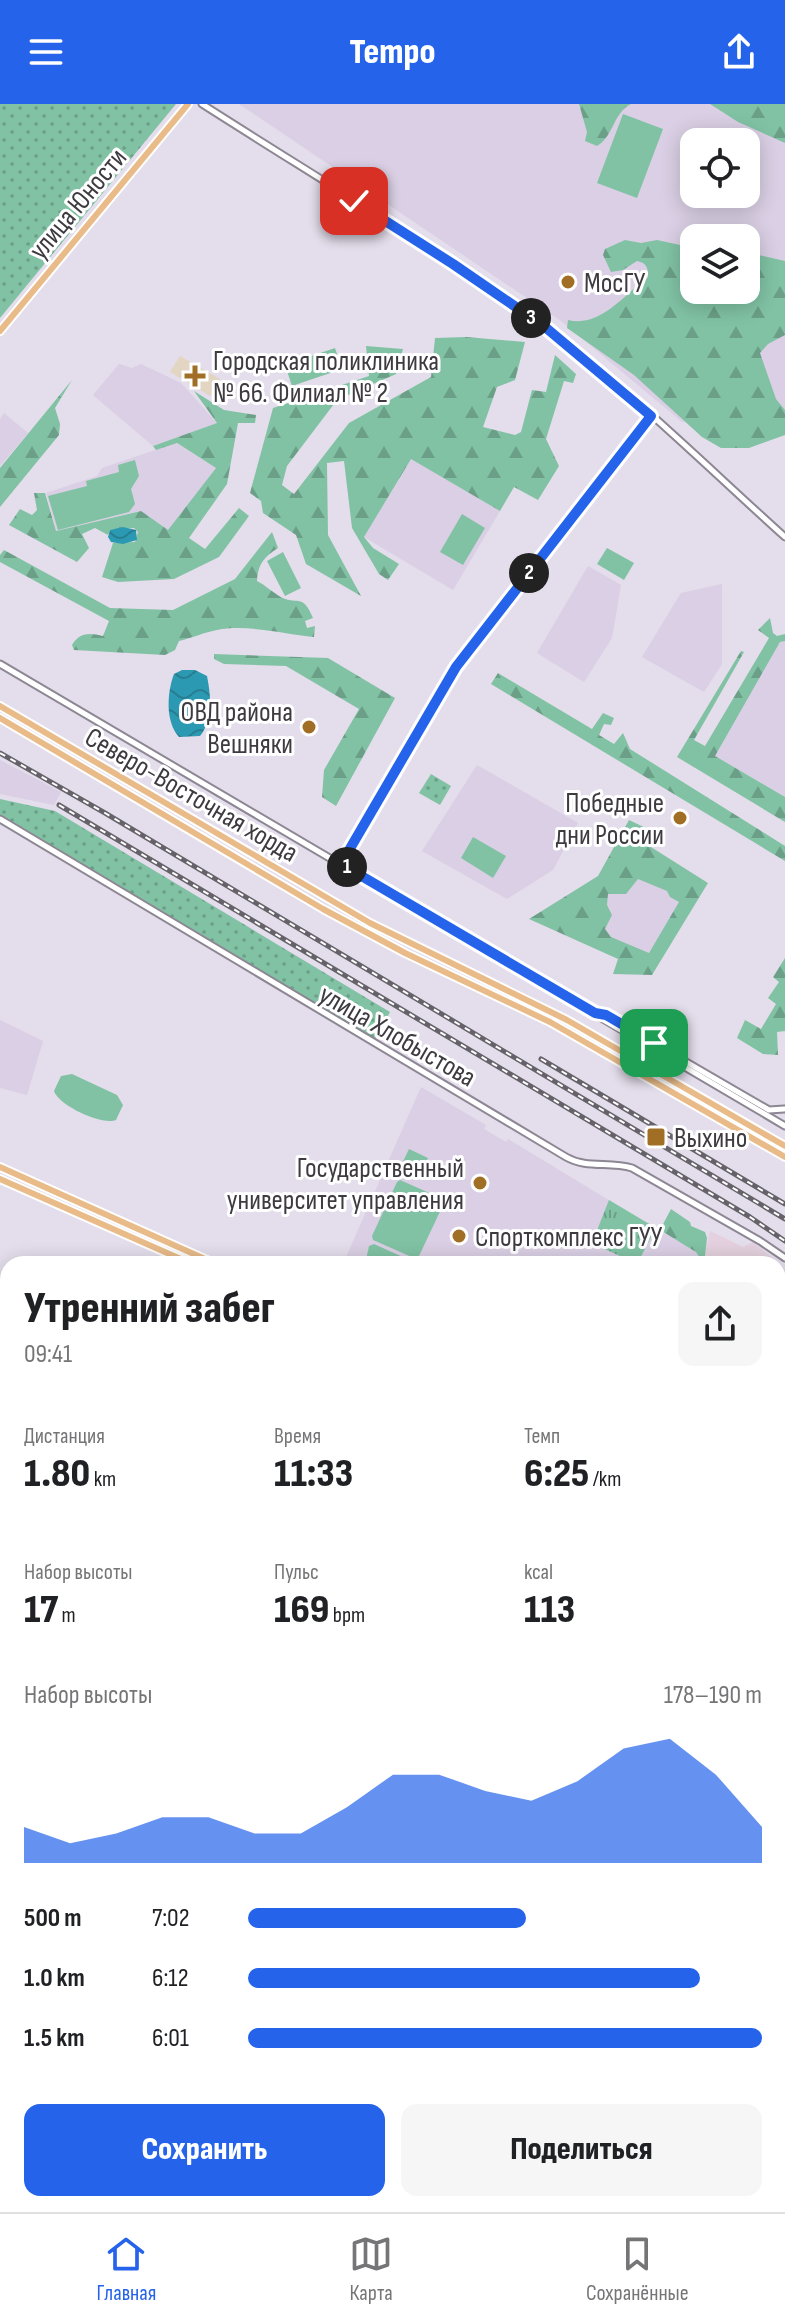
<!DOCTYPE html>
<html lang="ru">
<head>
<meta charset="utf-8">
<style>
	:root { --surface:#fff; --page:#f6f6f6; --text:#202124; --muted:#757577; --line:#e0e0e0; --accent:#2563eb }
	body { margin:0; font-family:"Sofia Sans Condensed",sans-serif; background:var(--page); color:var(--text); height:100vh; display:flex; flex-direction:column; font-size:30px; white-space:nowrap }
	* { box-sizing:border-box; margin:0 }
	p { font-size:26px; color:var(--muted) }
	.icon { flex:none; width:44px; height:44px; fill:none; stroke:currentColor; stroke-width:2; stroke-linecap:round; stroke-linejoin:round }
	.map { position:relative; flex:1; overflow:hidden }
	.side { position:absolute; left:0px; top:1152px; width:786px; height:956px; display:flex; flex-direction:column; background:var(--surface); border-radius:24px 24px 0 0; box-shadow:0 4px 20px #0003 }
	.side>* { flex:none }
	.buttons { position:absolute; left:680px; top:24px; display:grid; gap:16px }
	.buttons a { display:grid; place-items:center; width:80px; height:80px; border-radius:16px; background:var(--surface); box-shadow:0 4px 20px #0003; font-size:40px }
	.pin { position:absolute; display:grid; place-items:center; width:68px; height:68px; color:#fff; margin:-34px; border-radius:16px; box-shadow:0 4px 12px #0006 }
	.km { position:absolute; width:40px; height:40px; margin:-20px; border-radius:50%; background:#222; color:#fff; font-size:22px; line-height:40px; text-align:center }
	.round { display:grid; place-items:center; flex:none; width:84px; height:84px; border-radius:16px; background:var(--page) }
	.summary { display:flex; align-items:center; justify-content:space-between; height:136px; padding:0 24px }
	h1 { font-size:44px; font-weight:800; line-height:60px }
	.metrics { display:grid; grid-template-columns:repeat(3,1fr); gap:12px; height:136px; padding:8px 24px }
	.metrics div { display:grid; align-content:center }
	.metrics b { font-size:40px; font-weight:800 }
	.metrics small { font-size:22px; font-weight:400 }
	.metrics p { font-size:22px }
	.chart { height:224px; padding:16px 24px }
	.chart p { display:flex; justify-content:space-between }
	.chart svg { width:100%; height:144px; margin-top:8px; fill:var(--accent); opacity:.7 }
	.button { display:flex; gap:16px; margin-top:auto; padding:16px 24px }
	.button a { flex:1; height:92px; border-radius:16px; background:var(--accent); color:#fff; font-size:32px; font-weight:800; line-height:92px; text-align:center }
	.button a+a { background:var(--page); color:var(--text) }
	ul { padding:0 24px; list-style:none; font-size:26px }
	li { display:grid; grid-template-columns:128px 96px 1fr; align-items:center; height:60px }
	li i { height:20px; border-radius:10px; background:var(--accent) }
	header { display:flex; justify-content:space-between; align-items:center; height:104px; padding:0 24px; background:var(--accent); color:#fff; font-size:36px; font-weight:800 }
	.tab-bar { display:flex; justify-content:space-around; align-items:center; height:112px; border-top:2px solid var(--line); background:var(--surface); font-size:22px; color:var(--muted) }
	.tab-bar a { display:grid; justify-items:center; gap:4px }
	.tab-bar .current { color:var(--accent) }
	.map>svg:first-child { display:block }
	.commercial { fill:#e4d0de }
	.built { fill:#dacfe4; fill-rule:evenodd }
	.medical { fill:#e2d5c1 }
	.grass { fill:url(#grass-tufts) }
	.forest { fill:url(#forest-firs); fill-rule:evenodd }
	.cemetery { fill:url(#cemetery-stones) }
	.park { fill:url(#park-dots) }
	.pitch { fill:#81c2a4 }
	.water { fill:url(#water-waves) }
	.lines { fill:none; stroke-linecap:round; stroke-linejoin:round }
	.minor-casing { stroke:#8d8693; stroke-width:9 }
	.major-casing { stroke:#fff; stroke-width:10 }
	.minor { stroke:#fff; stroke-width:5 }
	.major { stroke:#e8bb89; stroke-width:6 }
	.rail-casing { stroke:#66626a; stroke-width:5 }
	.rail { stroke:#fff; stroke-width:2; stroke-dasharray:6; stroke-linecap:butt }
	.route-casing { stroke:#fff; stroke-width:16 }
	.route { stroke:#2563eb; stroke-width:10 }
	.poi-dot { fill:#a16e25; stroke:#fff; stroke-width:3 }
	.labels { text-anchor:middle; stroke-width:6; stroke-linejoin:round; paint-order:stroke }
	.street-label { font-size:28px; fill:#3e3b40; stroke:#fff }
	.poi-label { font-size:28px; fill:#3e3b40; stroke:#fff; text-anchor:start }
</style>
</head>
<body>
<header><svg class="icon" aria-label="menu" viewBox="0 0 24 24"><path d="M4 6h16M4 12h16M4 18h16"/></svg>Tempo<svg class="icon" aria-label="share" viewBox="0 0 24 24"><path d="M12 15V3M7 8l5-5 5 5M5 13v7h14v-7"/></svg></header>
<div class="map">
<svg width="785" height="2108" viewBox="0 0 785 2108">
	<defs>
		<pattern id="grass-tufts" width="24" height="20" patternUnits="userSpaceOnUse" patternTransform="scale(2)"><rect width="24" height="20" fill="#81c2a4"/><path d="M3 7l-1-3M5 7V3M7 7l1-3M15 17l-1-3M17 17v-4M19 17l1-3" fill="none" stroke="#6b9f87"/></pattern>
		<pattern id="forest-firs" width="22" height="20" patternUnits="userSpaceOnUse" patternTransform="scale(2)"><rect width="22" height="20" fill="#81c2a4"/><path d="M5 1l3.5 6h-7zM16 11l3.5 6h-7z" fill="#6b9f87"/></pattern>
		<pattern id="cemetery-stones" width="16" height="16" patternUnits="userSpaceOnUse" patternTransform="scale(2)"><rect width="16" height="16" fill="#81c2a4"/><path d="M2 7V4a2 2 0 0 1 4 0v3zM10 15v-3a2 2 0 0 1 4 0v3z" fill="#6b9f87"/></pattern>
		<pattern id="park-dots" width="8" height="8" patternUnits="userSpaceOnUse" patternTransform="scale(2)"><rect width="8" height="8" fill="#81c2a4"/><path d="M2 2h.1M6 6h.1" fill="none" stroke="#6b9f87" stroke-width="1.8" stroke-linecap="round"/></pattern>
		<pattern id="water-waves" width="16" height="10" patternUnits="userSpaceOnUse" patternTransform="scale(2)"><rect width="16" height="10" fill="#2b99b2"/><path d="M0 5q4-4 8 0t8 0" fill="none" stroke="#267e92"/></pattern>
	</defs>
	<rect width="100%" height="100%" fill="#e4ddeb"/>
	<!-- commercial -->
	<g class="commercial">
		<polygon points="710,1127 743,1143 753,1138 782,1162 785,1166 785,1238 778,1236 778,1160 721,1160 705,1150"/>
		<polygon points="8,1493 8,1566 0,1562 0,1506"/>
	</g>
	<!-- built -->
	<g class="built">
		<path d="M239,0h546v318h-103l-121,-101zM694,38h52v52h-52zM694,134h52v52h-52z"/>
		<polygon points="119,260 132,264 141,260 181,279 217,319 153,342 93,291"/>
		<polygon points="4,309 28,329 0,362 0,315"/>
		<polygon points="176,339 216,364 168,427 140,407 56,427 46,389 97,372 102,364"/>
		<polygon points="411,354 500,407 453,486 364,433"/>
		<polygon points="588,462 621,481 612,534 584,578 537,549"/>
		<polygon points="722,480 722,560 704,588 642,553 681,489"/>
		<polygon points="785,537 785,693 714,652 780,538"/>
		<polygon points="0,656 61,688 54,701 0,690"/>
		<polygon points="477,661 578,719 553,766 507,795 422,747"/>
		<polygon points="625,759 690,795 655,859 589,823"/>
		<polygon points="0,916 43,937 27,991 0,984"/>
		<polygon points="421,983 486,1021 484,1025 506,1038 508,1035 653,1123 721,1160 343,1160"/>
		<polygon points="0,1391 8,1394 8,1456 0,1452"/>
		<polygon points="8,1624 8,1782 0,1778 0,1636"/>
		<polygon points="273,2100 384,2100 375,2108 308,2108"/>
		<polygon points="677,2100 730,2100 738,2108 669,2108"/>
	</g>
	<!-- medical -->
	<g class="medical">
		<polygon points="180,252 220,275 210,292 170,268"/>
		<polygon points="0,1285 8,1289 8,1334 0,1343"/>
	</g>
	<!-- grass -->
	<polygon class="grass" points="609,1096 656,1124 637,1160 592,1139"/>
	<!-- forest -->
	<g class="forest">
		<path d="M579,0h52c-18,9 -17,32 -34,42l-12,-5 2,-9z"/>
		<polygon points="710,0 785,0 785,39 738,18"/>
		<path d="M625,136l16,3 16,-3 37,8v42h52v-38l39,9v74l-17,9 -8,9 16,46 9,11v25l-36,13h-28l-19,-11 -68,-62 -67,-47 1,-8c32,8 57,-26 80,-43 0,-9 -1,-14 -11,-16l-14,9 -12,2 -8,-17 2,-6z"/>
		<polygon points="466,233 525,238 515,276 497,283 483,323 515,331 521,328 532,286 546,288 555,251 576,270 573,279 564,277 546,335 559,362 538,396 514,383 500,407 411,355 364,433 373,444 399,460 388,476 379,470 352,424 344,357 327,359 328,431 361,492 306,460 296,431 263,409 261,397 250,389 273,304 369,272 366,242 403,245 396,270 337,296 287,362 282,381 294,390 349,319 431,273 435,234"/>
		<polygon points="72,276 55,304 60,320 59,331 0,403 0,364"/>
		<polygon points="194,287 224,306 256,311 255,319 238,319 227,380 189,434 205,445 239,404 249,412 219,453 174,475 118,478 102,473 113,439 135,438 138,428 134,424 110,426 108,431 95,424 82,430 89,444 77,458 9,421 20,405 32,411 37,406 34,389 45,389 56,427 141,407 168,426 216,364 177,339 156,346 153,342 217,319"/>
		<path d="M272,428l6,16c-14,9 -20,16 -21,33 8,4 14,10 22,15 18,11 23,-5 34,22l-8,3 2,7 8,-2 -1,11c-30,-3 -67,-13 -97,-7 -12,2 -25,8 -38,11l-4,9 -10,5 -91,-5 -2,-5c8,-13 18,-12 31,-9l6,-15 -109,-59v-7l4,-5 106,58 63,2 62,-31z"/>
		<polygon points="770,514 773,529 777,532 785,530 785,537 780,538 715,652 785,693 785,718 677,653 741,547 744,548 694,636 705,642 769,534 758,526"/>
		<polygon points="214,550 328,554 395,594 336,702 322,693 324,666 359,605 286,562 224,560 214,555"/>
		<polygon points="498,569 592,625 603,609 614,614 611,621 604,620 599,631 614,640 623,629 630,645 785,742 785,757 491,580"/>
		<path d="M629,716l19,9 -5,13 65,41 -56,92 -39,-1 5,-15 -89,-40 69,-43zM638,775l29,12 3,6 9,5 -30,51 -38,-16 -6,-8 7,-14 -5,-10 1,-11h18z"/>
		<polygon points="785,854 785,927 777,928 778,951 763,950 737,934 745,916 761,925 776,900 768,894 779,878 773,873"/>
		<polygon points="671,1105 690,1118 691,1122 705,1128 707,1134 705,1152 717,1160 704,1160 696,1148 660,1126"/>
	</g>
	<!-- cemetery -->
	<g class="cemetery">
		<polygon points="0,1804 8,1808 8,2100 135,2100 134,2108 0,2108"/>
		<polygon points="157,2100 240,2100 235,2108 155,2108"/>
	</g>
	<!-- park -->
	<g class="park">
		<polygon points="0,0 176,0 0,214"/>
		<polygon points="431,670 451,682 440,701 419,689"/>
		<polygon points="0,695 55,707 390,908 375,935 0,711"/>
	</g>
	<!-- pitch -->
	<g class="pitch">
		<polygon points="623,10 663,25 637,94 597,79"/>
		<polygon points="335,244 342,265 292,282 285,261"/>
		<polygon points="135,356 139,372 131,385 135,400 129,408 58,426 48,392 87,382 86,377 119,368 118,361"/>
		<polygon points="462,410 485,424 463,461 440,448"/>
		<polygon points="607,444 634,459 624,476 597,460"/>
		<polygon points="283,448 301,484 285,492 267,457"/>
		<polygon points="473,733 506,752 493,774 461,754"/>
		<path d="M72,970l45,21 6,10 -7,15c-14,6 -58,-15 -62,-29l7,-15z"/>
		<polygon points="409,1045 428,1054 418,1075 399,1066"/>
		<polygon points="400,1076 443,1095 444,1099 419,1152 414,1154 373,1136 372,1132 397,1078"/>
		<polygon points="374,1140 405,1154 405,1160 374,1160 366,1156 369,1142"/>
	</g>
	<!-- water -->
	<g class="water">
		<polygon points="123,423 136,426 137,436 123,440 111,438 108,433 110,426"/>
		<path d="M182,566h13l12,6c4,20 6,44 -7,60l-21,1c-14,-15 -12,-45 -5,-63z"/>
	</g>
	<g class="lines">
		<!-- minor casing -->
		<g class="minor-casing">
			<g id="minor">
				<path d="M202,0c114,73 231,142 341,222 86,63 163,140 242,211"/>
				<polyline points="0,560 785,1022"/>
				<path d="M0,715l566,338c21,12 43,4 66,11l128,73 25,17"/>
				<polyline points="341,760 456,563 651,312"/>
				<polyline points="607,912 769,1006 784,1005"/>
				<polyline points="778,1356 785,1322"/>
				<polyline points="778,1399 785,1402"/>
				<polyline points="0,1469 8,1473"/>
				<polyline points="778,1483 785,1486"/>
				<polyline points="0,1625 8,1612"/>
				<polyline points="778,1784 785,1792"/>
				<polyline points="0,1789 8,1794"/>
				<polyline points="778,1954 785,1960"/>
				<polyline points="149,2108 150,2100"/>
			</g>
		</g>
		<!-- major casing -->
		<g class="major-casing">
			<g id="major">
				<polyline points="0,227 188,0"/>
				<polyline points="0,602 370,819 567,916 785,1042"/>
				<polyline points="0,614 323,805 405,849 550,918 785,1053"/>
				<polyline points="0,1063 216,1160"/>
				<polyline points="0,1075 192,1160"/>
				<polyline points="778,1410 785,1414"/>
				<polyline points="778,1420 785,1423"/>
				<polyline points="778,1438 785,1441"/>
				<polyline points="528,2108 537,2100"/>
			</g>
		</g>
		<!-- minor -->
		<use href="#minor" class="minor"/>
		<!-- major -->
		<use href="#major" class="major"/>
		<!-- rail casing -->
		<g class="rail-casing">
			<g id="rail">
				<polyline points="0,649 105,709 785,1115"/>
				<polyline points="59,701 750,1113 785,1137"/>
				<polyline points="541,955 785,1100"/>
			</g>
		</g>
		<!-- rail -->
		<use href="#rail" class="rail"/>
	</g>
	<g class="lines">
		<!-- route casing -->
		<g class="route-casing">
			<polyline id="route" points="354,97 453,160 545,223 651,312 456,563 341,760 595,909 606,911 654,939"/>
		</g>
		<!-- route -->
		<use href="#route" class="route"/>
	</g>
	<!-- markers -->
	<g class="poi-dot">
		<circle cx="568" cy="178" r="8"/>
		<path d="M191 260h8v8h8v8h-8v8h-8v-8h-8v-8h8z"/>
		<circle cx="309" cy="623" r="8"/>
		<circle cx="680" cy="714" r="8"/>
		<rect x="646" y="1023" width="20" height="20" rx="4"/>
		<circle cx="480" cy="1079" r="8"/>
		<circle cx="459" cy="1132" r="8"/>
	</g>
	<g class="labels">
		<!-- street labels -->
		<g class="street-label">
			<text transform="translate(77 99) rotate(-50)" y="10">улица Юности</text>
			<text transform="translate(192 690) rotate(30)" y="10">Северо-Восточная хорда</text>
			<text transform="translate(398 931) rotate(30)" y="10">улица Хлобыстова</text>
		</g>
		<!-- poi labels -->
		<g class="poi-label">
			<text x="584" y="188">МосГУ</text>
			<text x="213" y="266">Городская поликлиника<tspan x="213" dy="32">№ 66. Филиал № 2</tspan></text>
			<text x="293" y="617" text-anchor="end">ОВД района<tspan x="293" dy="32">Вешняки</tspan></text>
			<text x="664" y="708" text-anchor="end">Победные<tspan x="664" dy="32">дни России</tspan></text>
			<text x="674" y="1043">Выхино</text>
			<text x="464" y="1073" text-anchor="end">Государственный<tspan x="464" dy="32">университет управления</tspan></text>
			<text x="475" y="1142">Спорткомплекс ГУУ</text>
		</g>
	</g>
</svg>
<div class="buttons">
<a><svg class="icon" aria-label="locate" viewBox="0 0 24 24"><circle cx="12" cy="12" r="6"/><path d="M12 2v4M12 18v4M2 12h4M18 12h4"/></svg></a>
<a><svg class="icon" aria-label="layers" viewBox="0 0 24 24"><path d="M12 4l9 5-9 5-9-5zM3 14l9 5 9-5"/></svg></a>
</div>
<div class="pin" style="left:654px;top:939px;background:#1e9e55"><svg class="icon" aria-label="arrive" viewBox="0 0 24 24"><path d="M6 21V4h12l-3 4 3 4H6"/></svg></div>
<div class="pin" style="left:354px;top:97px;background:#d93025"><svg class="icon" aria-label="check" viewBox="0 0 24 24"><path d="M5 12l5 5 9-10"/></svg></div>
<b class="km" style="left:347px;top:763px">1</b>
<b class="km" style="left:529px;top:469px">2</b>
<b class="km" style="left:531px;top:214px">3</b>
<section class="side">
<div class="summary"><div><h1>Утренний забег</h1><p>09:41</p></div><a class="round"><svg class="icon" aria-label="share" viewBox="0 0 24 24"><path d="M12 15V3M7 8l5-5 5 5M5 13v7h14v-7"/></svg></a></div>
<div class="metrics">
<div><p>Дистанция</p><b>1.80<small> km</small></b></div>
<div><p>Время</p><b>11:33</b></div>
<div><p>Темп</p><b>6:25<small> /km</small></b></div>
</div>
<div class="metrics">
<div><p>Набор высоты</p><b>17<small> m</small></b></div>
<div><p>Пульс</p><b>169<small> bpm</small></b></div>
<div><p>kcal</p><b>113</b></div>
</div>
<div class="chart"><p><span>Набор высоты</span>178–190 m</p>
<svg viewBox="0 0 160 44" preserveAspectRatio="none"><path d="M0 44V33L10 38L20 35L30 30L40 30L50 35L60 35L70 27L80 17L90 17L100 22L110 25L120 19L130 9L140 6L150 17L160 33V44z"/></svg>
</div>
<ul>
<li><b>500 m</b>7:02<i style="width:54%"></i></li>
<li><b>1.0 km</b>6:12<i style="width:88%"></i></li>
<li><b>1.5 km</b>6:01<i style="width:100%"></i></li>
</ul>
<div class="button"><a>Сохранить</a><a>Поделиться</a></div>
</section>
</div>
<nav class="tab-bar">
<a class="current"><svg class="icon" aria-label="home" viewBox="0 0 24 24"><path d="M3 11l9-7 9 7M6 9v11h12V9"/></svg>Главная</a>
<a><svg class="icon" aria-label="map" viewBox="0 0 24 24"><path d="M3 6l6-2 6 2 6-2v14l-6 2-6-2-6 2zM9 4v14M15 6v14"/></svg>Карта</a>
<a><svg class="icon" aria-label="saved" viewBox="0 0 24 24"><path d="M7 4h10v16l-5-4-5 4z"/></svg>Сохранённые</a>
</nav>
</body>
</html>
